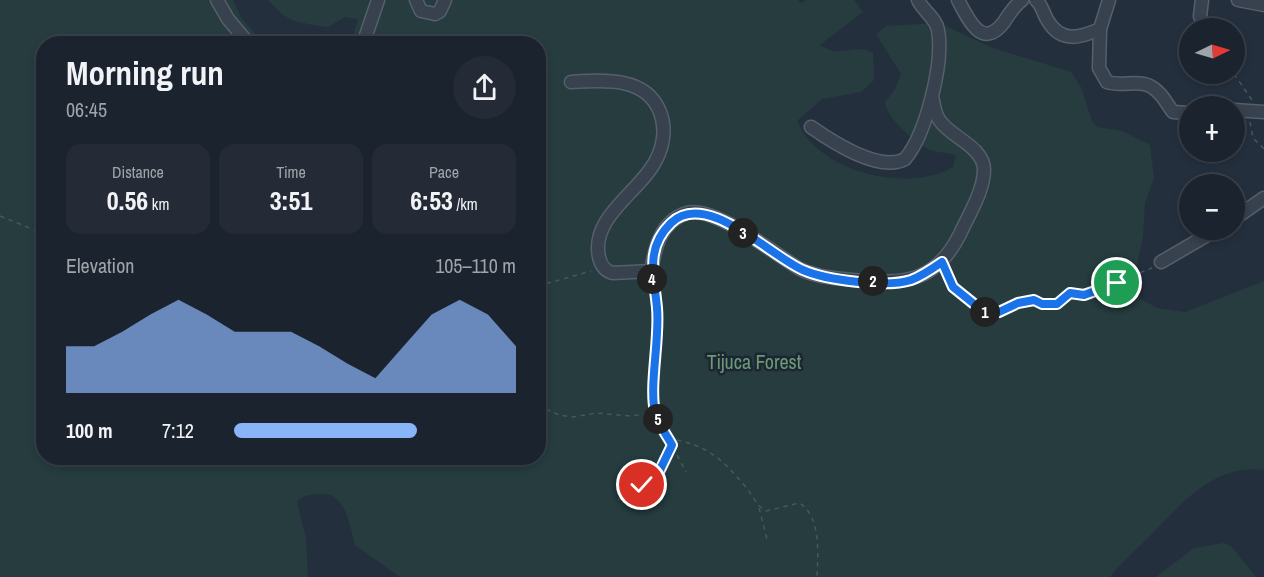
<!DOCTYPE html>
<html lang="en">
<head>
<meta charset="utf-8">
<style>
	:root { --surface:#1b232e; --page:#242b36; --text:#f1f3f6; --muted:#a0a4aa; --line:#39404a; --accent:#8ab4f8 }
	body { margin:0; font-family:"Archivo Narrow",sans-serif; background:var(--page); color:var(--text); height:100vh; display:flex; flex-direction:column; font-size:22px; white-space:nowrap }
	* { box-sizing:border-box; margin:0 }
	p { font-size:20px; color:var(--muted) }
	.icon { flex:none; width:33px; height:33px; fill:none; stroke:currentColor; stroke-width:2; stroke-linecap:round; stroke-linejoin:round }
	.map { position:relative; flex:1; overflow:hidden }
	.side { position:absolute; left:36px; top:36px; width:510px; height:429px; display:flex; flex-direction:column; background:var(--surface); border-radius:24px; box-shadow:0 3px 9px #0003,0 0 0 2px var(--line) }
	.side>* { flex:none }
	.needle { width:39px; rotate:85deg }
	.buttons { position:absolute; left:1179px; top:18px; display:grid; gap:12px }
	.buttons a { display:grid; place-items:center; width:66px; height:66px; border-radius:50%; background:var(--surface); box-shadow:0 3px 9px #0003,0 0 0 2px var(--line); font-size:30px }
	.pin { position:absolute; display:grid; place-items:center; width:51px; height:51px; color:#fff; margin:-26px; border:3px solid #fff; border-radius:50%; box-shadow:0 2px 6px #0007 }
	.km { position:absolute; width:30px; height:30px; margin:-15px; border-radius:50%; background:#222; color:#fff; font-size:16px; line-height:30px; text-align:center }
	.round { display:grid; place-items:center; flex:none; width:63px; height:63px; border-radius:32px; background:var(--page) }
	.overview { display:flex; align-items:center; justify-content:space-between; height:102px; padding:0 30px }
	h1 { font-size:33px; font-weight:700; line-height:45px }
	.stats { display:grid; grid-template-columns:repeat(3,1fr); gap:9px; height:102px; padding:6px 30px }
	.stats div { display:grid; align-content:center; border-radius:15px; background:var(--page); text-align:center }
	.stats b { font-size:26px; font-weight:700 }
	.stats small { font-size:16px; font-weight:400 }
	.stats p { font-size:16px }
	.chart { height:168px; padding:12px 30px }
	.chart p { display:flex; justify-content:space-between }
	.chart svg { width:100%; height:108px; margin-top:6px; fill:var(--accent); opacity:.7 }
	ul { padding:0 30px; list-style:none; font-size:20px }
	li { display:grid; grid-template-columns:96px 72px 1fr; align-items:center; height:45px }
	li i { height:15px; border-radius:8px; background:var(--accent) }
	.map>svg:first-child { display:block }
	.green { fill:#263c3f }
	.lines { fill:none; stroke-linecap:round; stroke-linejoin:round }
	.minor-casing { stroke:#565f6c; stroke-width:15 }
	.path { stroke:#44595c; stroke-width:1.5; stroke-dasharray:4.5 4.5; stroke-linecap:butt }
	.minor { stroke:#38414e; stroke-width:12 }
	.route-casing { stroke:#fff; stroke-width:12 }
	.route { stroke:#1a73e8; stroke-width:8 }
	.labels { text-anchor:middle; stroke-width:5; stroke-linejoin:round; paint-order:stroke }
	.park-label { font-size:20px; fill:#6b9a76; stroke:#1d2633 }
</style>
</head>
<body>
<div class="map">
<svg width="1264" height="577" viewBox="0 0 1264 577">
	<rect width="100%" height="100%" fill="#242f3e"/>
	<!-- green -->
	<g class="green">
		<path d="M0,0h233l8,17 22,26 -219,1v414h494v-414l-187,-1 7,-24 -13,-2 -17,10c-31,-5 -39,-3 -60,-27h530l3,3 6,-3h47l9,12 -43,33c22,15 32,-3 53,8l1,27 -13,12 -39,7 -25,22c21,51 110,73 156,46l3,-11c-8,-4 -15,-3 -23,-5 -14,-4 -48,-34 -48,-49l10,-13 6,-15 -25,-40 10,-8 53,-3 54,25 78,24 10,15 11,34 5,6 25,4 28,14 4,33 -9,25 -2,33 -8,40 -7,16 29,16 28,4 79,-31v189c-50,-7 -84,35 -115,67 -13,13 -28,25 -39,40h-710l-45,-32c-5,-18 -9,-54 -35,-51 -9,0 -16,1 -23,7l9,37 2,39h-308z"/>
		<polygon points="1224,543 1232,547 1256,577 1156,577 1194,548"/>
	</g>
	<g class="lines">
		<!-- minor casing -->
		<g class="minor-casing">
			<g id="minor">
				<polyline points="217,0 228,19 249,44"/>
				<polyline points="416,0 421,11 435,14 440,11 445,0"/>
				<path d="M958,0c10,19 24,51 46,22 5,-8 10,-16 18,-22"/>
				<path d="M1036,0c7,6 7,14 12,21 13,22 32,17 52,8l9,-29"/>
				<polyline points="1202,0 1200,16 1205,28"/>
				<polyline points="1238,0 1264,5"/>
				<path d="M1100,29l-1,39 8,14c17,6 36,-6 51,10 6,5 10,14 15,20l17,1"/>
				<polyline points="363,44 378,0"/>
				<path d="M571,82c32,-2 75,-6 89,30 6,15 4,33 -4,48 -15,31 -66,57 -57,97 2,9 6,14 14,16l38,-2c4,-24 10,-50 36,-58 27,-8 89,42 113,56 16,8 36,9 53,11 50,4 82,4 107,-46 8,-18 24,-43 24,-64 0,-23 -32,-32 -44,-49 -5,-6 -6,-14 -7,-21"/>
				<polyline points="1234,110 1264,112"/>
				<path d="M811,127c20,14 69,46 94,32 21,-25 39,-96 33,-129 -2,-12 -15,-19 -20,-30"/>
				<polyline points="1234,219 1264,198"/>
				<polyline points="1161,262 1216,230"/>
			</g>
		</g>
		<!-- path -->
		<g class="path">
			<polyline points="1234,74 1252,100"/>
			<polyline points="1250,122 1253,138 1264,149"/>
			<polyline points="0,216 44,234"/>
			<polyline points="945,272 953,287 984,312 999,312 1018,303 1034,300 1042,304 1057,304 1069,293 1084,295 1152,268"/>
			<polyline points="653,281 658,315 655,413 686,472"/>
			<polyline points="538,286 591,271"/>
			<polyline points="538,405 559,415 573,417 596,413 630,416 654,413"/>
			<path d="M668,438c40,8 51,18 77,48 8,9 10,19 21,25l33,-8c22,12 19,51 18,74"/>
			<polyline points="618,500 659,472 671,446"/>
			<polyline points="759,508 768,543"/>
		</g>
		<!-- minor -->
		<use href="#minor" class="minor"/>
	</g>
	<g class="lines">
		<!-- route casing -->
		<g class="route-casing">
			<path id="route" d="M642,485l17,-13 13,-27c-5,-10 -15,-22 -17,-33 -6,-27 5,-73 2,-104 -3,-32 -12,-60 14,-85 35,-34 99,33 132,47 23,10 83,18 108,10 11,-4 21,-11 31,-18l11,25 31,25h15l19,-9 16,-3 8,4h15l13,-11 14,2 33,-12"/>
		</g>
		<!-- route -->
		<use href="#route" class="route"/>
	</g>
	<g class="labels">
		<!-- park labels -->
		<g class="park-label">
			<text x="754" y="369">Tijuca Forest</text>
		</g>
	</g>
</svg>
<div class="buttons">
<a><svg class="needle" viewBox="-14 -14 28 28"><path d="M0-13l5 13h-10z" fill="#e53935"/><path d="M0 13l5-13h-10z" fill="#a0a4aa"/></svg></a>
<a>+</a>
<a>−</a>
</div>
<div class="pin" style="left:1117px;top:283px;background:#1e9e55"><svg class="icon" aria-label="arrive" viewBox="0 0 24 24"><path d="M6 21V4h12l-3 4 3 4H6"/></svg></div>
<div class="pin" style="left:642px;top:485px;background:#d93025"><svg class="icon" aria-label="check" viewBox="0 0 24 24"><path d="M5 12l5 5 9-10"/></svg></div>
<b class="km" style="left:985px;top:312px">1</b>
<b class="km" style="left:873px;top:281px">2</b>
<b class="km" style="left:743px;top:233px">3</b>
<b class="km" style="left:652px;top:279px">4</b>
<b class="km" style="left:658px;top:419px">5</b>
<section class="side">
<div class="overview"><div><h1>Morning run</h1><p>06:45</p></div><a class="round"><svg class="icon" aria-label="share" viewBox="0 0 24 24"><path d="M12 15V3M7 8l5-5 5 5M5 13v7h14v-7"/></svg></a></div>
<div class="stats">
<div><p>Distance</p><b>0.56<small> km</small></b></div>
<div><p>Time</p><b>3:51</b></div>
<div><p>Pace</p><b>6:53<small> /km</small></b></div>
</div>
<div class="chart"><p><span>Elevation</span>105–110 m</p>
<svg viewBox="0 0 160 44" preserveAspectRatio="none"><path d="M0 44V25L10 25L20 19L30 12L40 6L50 12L60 19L70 19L80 19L90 25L100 32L110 38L120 25L130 12L140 6L150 12L160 25V44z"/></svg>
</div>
<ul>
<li><b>100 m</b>7:12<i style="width:65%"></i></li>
</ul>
</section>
</div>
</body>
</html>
